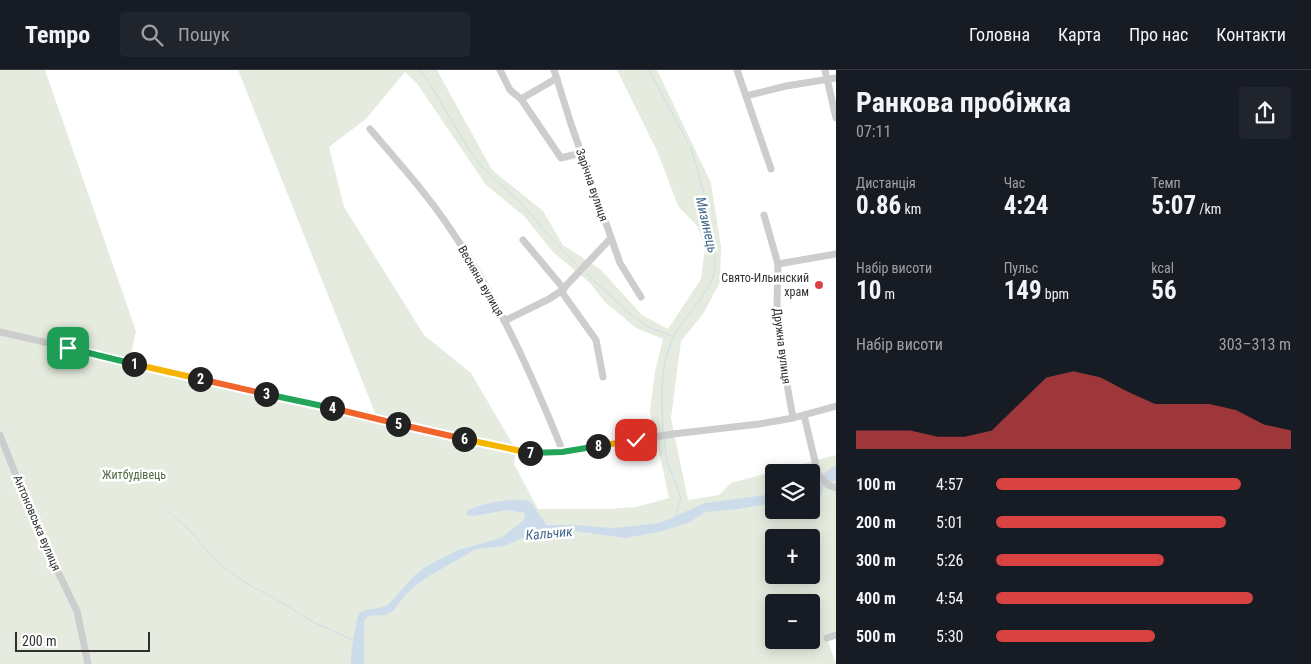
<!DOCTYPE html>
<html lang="uk">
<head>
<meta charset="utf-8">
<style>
	:root { --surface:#171b24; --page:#20242c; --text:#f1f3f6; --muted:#9ea1a6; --line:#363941; --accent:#d84342 }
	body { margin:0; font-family:"Roboto Condensed",sans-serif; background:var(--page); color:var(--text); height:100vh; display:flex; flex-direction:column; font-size:19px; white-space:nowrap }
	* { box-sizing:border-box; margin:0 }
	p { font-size:16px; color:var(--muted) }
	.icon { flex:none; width:28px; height:28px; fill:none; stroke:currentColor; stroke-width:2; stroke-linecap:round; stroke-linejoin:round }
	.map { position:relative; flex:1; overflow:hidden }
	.drawer { display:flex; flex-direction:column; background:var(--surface); width:475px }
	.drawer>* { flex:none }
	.buttons { position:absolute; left:765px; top:394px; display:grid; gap:10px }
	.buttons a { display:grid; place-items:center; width:55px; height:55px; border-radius:5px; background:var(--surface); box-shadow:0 2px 12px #0003; font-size:25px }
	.scale { position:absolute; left:15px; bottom:12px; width:135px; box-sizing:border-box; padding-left:5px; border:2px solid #303030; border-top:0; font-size:14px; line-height:18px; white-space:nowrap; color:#303030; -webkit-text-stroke:4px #fff; paint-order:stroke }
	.pin { position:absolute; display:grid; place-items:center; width:42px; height:42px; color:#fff; margin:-21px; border-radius:10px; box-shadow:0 2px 8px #0006 }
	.km { position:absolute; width:25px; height:25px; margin:-12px; border-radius:50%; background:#222; color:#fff; font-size:14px; line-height:25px; text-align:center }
	.round { display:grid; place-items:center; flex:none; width:52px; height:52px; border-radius:5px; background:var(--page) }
	.head { display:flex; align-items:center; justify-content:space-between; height:85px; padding:0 20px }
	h1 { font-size:28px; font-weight:700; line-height:38px }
	.figures { display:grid; grid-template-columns:repeat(3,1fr); gap:8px; height:85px; padding:5px 20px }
	.figures div { display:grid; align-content:center }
	.figures b { font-size:25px; font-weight:700 }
	.figures small { font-size:14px; font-weight:400 }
	.figures p { font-size:14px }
	.chart { height:140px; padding:10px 20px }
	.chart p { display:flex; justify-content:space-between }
	.chart svg { width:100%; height:90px; margin-top:5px; fill:var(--accent); opacity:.7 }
	ul { padding:0 20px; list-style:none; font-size:16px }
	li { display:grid; grid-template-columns:80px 60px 1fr; align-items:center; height:38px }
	li i { height:12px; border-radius:6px; background:var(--accent) }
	header { display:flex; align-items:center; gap:30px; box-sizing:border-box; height:70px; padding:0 25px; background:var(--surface); border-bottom:1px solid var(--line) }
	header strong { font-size:24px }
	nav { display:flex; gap:28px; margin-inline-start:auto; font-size:18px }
	.search { width:350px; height:45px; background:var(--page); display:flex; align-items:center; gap:12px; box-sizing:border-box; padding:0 18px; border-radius:5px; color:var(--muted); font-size:19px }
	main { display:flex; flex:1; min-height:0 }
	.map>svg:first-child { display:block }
	.green { fill:#e5ecdf; fill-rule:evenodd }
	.water { fill:#cddcea }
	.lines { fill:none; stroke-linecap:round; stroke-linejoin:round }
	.stream { stroke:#cddcea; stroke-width:1 }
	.minor { stroke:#cdcdcd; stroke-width:7 }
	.split-1-casing { stroke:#fff; stroke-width:10 }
	.split-2-casing { stroke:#fff; stroke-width:10 }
	.split-3-casing { stroke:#fff; stroke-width:10 }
	.split-4-casing { stroke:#fff; stroke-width:10 }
	.split-5-casing { stroke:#fff; stroke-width:10 }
	.split-6-casing { stroke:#fff; stroke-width:10 }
	.split-7-casing { stroke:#fff; stroke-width:10 }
	.split-8-casing { stroke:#fff; stroke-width:10 }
	.split-9-casing { stroke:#fff; stroke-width:10 }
	.split-1 { stroke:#22a559; stroke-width:6 }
	.split-2 { stroke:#f5b400; stroke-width:6 }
	.split-3 { stroke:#f0652b; stroke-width:6 }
	.split-4 { stroke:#22a559; stroke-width:6 }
	.split-5 { stroke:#f0652b; stroke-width:6 }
	.split-6 { stroke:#f0652b; stroke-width:6 }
	.split-7 { stroke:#f5b400; stroke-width:6 }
	.split-8 { stroke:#22a559; stroke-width:6 }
	.split-9 { stroke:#f5b400; stroke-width:6 }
	.poi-dot { fill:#d84342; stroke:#fff; stroke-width:2 }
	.labels { text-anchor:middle; stroke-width:5; stroke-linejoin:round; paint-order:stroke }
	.street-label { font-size:12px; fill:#303030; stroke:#fff }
	.poi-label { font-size:12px; fill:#303030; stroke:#fff; text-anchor:end }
	.park-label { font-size:12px; fill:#506941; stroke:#fff }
	.water-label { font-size:14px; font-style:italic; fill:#446a8c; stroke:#fff }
</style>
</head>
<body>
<header>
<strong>Tempo</strong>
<div class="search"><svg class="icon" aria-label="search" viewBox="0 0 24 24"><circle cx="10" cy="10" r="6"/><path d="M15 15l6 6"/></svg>Пошук</div>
<nav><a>Головна</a><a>Карта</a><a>Про нас</a><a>Контакти</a></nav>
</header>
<main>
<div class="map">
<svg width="836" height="594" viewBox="0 0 836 594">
	<rect width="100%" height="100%" fill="#fff"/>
	<!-- green -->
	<path class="green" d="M0,0h45l91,261 -7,32 248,55 -139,-348h199l55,100 51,41 20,34 37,24 42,46 26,14 33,-50 4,-31 -7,-21 -20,-21 -20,-53 -41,-83h40l54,113 10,64 -1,35 -17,32 -22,27 -10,77 17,82 31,-5 12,-12 105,-28v180l-9,3 9,26h-836zM405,2l13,13 68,100 38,31 29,36 37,31 15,19 31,26 27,11 -8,33 -5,39 19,87 -33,9 -29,2h-69l-24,-45 2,-14 -45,-77 -47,-38 -80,-128 -15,-60 37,-28zM774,402h37v38h-37zM774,468h37v37h-37zM774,532h37v38h-37z"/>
	<!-- water -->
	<g class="water">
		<path d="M836,396v15l-8,2 -5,3 -2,11 -5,4h-5v-15c14,-7 10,-14 25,-20z"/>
		<path d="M774,424v9l-36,6 -33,3 -15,10 -27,9 -26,5 -12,2 -51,-7 -33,3 -21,5 -16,7 -28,3 -52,30 -17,14 -14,18 -7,4 -17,1 -3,2 -2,4v42h-13c-1,-7 5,-44 8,-51 9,-6 20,-3 29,-8l27,-30 12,-9 31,-16 43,-12 23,-18 1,-7 -18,-3 -33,6 -7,-1v-5c21,-7 41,-13 63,-9l17,24h28l39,3 29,-3 17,-2 45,-20z"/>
	</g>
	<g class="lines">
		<!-- stream -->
		<g class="stream">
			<polyline points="419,0 427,9 465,73 481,96 523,135 543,159 576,194"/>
			<polyline points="649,0 688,73"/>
			<polyline points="587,204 628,242 646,256 672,266"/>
			<path d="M663,362c-1,-32 -4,-65 10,-94 11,-22 30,-37 40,-61 9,-22 -14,-106 -23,-130"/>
			<polyline points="664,368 667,391 681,428 675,448"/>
			<polyline points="169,442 189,460 219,494 251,516 281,532 311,551 355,571"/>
		</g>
		<!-- minor -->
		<g class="minor">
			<polyline points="500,0 510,20 521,29 561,88 581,83"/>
			<polyline points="554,0 571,54 620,193 641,227"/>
			<polyline points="737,0 771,99"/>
			<polyline points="825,0 836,48"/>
			<polyline points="746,26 786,16 836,8"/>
			<polyline points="521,29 557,8"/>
			<path d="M370,59c28,33 57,65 81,101 47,69 81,145 112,222"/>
			<polyline points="764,145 778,194 777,234 782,286 793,348"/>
			<polyline points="523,170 564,219"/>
			<polyline points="778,194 836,184"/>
			<polyline points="561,221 596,270 603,307"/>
			<polyline points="504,251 549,229 561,221 611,168"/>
			<polyline points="0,262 524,382 563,382 673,364 759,354 793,348 836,336"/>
			<polyline points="804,345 818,404 828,415 836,418"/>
			<polyline points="0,365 38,461 77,541 88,594"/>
			<polyline points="827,568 836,565"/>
		</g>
	</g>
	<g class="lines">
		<!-- split-1 casing -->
		<g class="split-1-casing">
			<polyline id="split-1" points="68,278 134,294"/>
		</g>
		<!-- split-2 casing -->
		<g class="split-2-casing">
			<polyline id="split-2" points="134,294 200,309"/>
		</g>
		<!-- split-3 casing -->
		<g class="split-3-casing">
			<polyline id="split-3" points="200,309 266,324"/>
		</g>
		<!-- split-4 casing -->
		<g class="split-4-casing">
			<polyline id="split-4" points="266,324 332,338"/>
		</g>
		<!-- split-5 casing -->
		<g class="split-5-casing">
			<polyline id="split-5" points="332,338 398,354"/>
		</g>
		<!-- split-6 casing -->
		<g class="split-6-casing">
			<polyline id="split-6" points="398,354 464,369"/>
		</g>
		<!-- split-7 casing -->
		<g class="split-7-casing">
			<polyline id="split-7" points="464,369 530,383"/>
		</g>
		<!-- split-8 casing -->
		<g class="split-8-casing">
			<polyline id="split-8" points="530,383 562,382 598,376"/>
		</g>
		<!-- split-9 casing -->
		<g class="split-9-casing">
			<polyline id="split-9" points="598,376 636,370"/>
		</g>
		<!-- split-1 -->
		<use href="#split-1" class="split-1"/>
		<!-- split-2 -->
		<use href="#split-2" class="split-2"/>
		<!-- split-3 -->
		<use href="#split-3" class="split-3"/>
		<!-- split-4 -->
		<use href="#split-4" class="split-4"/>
		<!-- split-5 -->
		<use href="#split-5" class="split-5"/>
		<!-- split-6 -->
		<use href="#split-6" class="split-6"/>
		<!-- split-7 -->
		<use href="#split-7" class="split-7"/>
		<!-- split-8 -->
		<use href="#split-8" class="split-8"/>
		<!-- split-9 -->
		<use href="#split-9" class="split-9"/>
	</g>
	<!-- markers -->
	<circle class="poi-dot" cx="819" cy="215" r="5"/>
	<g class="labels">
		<!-- street labels -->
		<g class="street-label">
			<text transform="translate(592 115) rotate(71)" y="4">Зарічна вулиця</text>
			<text transform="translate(481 211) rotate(60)" y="4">Весняна вулиця</text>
			<text transform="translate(782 276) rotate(83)" y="4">Дружна вулиця</text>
			<text transform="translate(37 453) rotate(67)" y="4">Антоновська вулиця</text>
		</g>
		<!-- poi labels -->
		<g class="poi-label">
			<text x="809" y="212">Свято-Ильинский<tspan x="809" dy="14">храм</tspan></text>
		</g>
		<!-- park labels -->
		<g class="park-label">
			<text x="134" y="409">Житбудівець</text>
		</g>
		<!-- water labels -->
		<g class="water-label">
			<text transform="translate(707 155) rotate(77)" y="5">Мизинець</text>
			<text transform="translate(549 463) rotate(-5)" y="5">Кальчик</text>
		</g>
	</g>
</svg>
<div class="buttons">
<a><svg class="icon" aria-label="layers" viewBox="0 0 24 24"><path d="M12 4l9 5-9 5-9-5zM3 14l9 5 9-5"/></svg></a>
<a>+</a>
<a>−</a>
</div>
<div class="scale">200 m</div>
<div class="pin" style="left:68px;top:278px;background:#1e9e55"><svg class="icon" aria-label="arrive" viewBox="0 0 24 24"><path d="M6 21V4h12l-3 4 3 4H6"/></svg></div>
<div class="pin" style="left:636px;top:370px;background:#d93025"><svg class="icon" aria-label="check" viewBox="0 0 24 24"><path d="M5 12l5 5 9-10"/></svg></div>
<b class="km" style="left:134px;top:294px">1</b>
<b class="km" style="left:200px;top:309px">2</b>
<b class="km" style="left:266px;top:324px">3</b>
<b class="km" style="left:332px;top:338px">4</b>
<b class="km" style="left:398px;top:354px">5</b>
<b class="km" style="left:464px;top:369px">6</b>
<b class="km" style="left:530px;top:383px">7</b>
<b class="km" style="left:598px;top:376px">8</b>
</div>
<section class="drawer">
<div class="head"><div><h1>Ранкова пробіжка</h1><p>07:11</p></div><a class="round"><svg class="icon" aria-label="share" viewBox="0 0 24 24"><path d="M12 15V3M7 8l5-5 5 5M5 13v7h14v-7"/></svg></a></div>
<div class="figures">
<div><p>Дистанція</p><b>0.86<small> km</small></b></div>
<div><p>Час</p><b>4:24</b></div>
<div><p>Темп</p><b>5:07<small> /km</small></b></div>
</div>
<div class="figures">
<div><p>Набір висоти</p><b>10<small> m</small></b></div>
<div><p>Пульс</p><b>149<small> bpm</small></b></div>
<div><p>kcal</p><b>56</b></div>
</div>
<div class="chart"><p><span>Набір висоти</span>303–313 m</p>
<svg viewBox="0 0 160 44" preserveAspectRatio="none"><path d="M0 44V35L10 35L20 35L30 38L40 38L50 35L60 22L70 9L80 6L90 9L100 16L110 22L120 22L130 22L140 25L150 32L160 35V44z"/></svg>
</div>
<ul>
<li><b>100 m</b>4:57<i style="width:83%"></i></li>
<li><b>200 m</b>5:01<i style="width:78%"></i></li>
<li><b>300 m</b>5:26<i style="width:57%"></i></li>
<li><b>400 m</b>4:54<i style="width:87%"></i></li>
<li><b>500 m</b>5:30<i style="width:54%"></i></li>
</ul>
</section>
</main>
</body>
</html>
